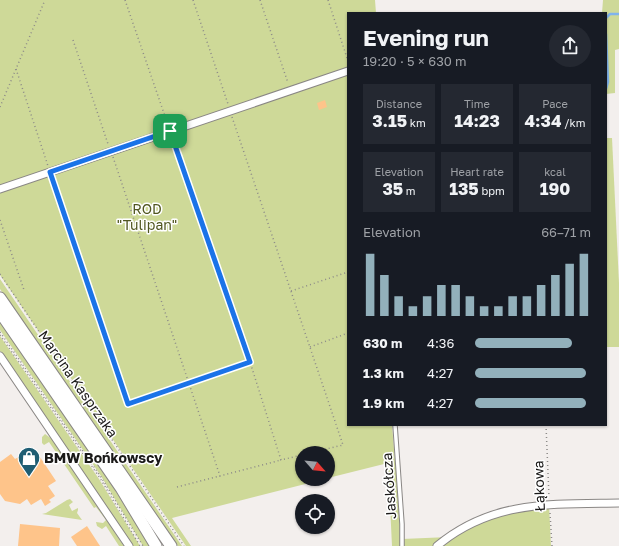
<!DOCTYPE html>
<html lang="en">
<head>
<meta charset="utf-8">
<style>
	:root { --surface:#171b24; --page:#242831; --text:#f1f3f6; --muted:#9ea1a6; --accent:#92b0bb }
	body { margin:0; font-family:"Golos Text",sans-serif; background:var(--page); color:var(--text); height:100vh; display:flex; flex-direction:column; font-size:15px; white-space:nowrap }
	* { box-sizing:border-box; margin:0 }
	p { font-size:13px; color:var(--muted) }
	.icon { flex:none; width:22px; height:22px; fill:none; stroke:currentColor; stroke-width:2; stroke-linecap:round; stroke-linejoin:round }
	.map { position:relative; flex:1; overflow:hidden }
	.sheet { position:absolute; left:347px; top:12px; width:260px; height:414px; display:flex; flex-direction:column; background:var(--surface); border-radius:0px; box-shadow:0 1px 3px #0004 }
	.sheet>* { flex:none }
	.needle { width:26px; rotate:117deg }
	.buttons { position:absolute; left:295px; top:446px; display:grid; gap:8px }
	.buttons a { display:grid; place-items:center; width:40px; height:40px; border-radius:50%; background:var(--surface); box-shadow:0 1px 3px #0004; font-size:20px }
	.pin { position:absolute; display:grid; place-items:center; width:34px; height:34px; color:#fff; margin:-17px; border-radius:8px; box-shadow:0 2px 6px #0006 }
	.round { display:grid; place-items:center; flex:none; width:42px; height:42px; border-radius:21px; background:var(--page) }
	.headline { display:flex; align-items:center; justify-content:space-between; height:68px; padding:0 16px }
	h1 { font-size:22px; font-weight:700; line-height:30px }
	.metrics { display:grid; grid-template-columns:repeat(3,1fr); gap:6px; height:68px; padding:4px 16px }
	.metrics div { display:grid; align-content:center; border-radius:0px; background:var(--page); text-align:center }
	.metrics b { font-size:17px; font-weight:700 }
	.metrics small { font-size:11px; font-weight:400 }
	.metrics p { font-size:11px }
	.chart { height:112px; padding:8px 16px }
	.chart p { display:flex; justify-content:space-between }
	.chart svg { width:100%; height:72px; margin-top:4px; stroke:var(--accent); stroke-width:6 }
	ul { padding:0 16px; list-style:none; font-size:13px }
	li { display:grid; grid-template-columns:64px 48px 1fr; align-items:center; height:30px }
	li i { height:10px; border-radius:5px; background:var(--accent) }
	.map>svg:first-child { display:block }
	.green { fill:#ced998 }
	.lines { fill:none; stroke-linecap:round; stroke-linejoin:round }
	.stream { stroke:#80b3ed; stroke-width:2.5 }
	.building { fill:#fec48a }
	.service-casing { stroke:#8a8785; stroke-width:5.5 }
	.minor-casing { stroke:#8a8785; stroke-width:9 }
	.primary-casing { stroke:#8a8785; stroke-width:13 }
	.path { stroke:#8d8b89; stroke-width:1.5; stroke-dasharray:1 3; stroke-linecap:butt }
	.service { stroke:#fff; stroke-width:3.5 }
	.minor { stroke:#fff; stroke-width:7 }
	.primary { stroke:#fff; stroke-width:11 }
	.route-casing { stroke:#fff; stroke-width:8 }
	.route { stroke:#1a73e8; stroke-width:5 }
	.labels { text-anchor:middle; stroke-width:3; stroke-linejoin:round; paint-order:stroke }
	.park-label { font-size:14px; fill:#50561f; stroke:#fff }
	.street-label { font-size:14px; fill:#1a1918; stroke:#fff }
	.poi-label { font-size:14px; font-weight:bold; fill:#1a1918; stroke:#fff; text-anchor:start }
</style>
</head>
<body>
<div class="map">
<svg width="619" height="546" viewBox="0 0 619 546">
	<rect width="100%" height="100%" fill="#f3efed"/>
	<!-- green -->
	<g class="green">
		<polygon points="0,0 375,0 376,13 348,13 348,425 392,425 395,461 398,460 402,539 449,537 491,515 549,504 551,546 392,546 388,463 328,478 328,453 302,453 302,479 325,479 172,518 191,546 186,546 0,275"/>
		<polygon points="603,0 619,0 619,49 615,50 615,93 606,94 606,13 602,13"/>
		<polygon points="606,138 612,138 619,283 619,347 606,347"/>
		<polygon points="0,279 182,546 178,546 0,289"/>
		<path d="M0,322c52,73 104,146 149,224h-6l-42,-70 -101,-146z"/>
		<polygon points="0,336 99,479 140,546 133,546 0,351"/>
		<polygon points="45,434 52,439 124,546 119,546 106,526 102,529 97,526 96,522 103,523 106,520 96,507 94,508 49,442 44,445 42,443 42,437"/>
		<polygon points="70,499 73,502 69,505 72,511 78,508 78,510 77,513 82,520 42,514 46,513 67,500"/>
	</g>
	<g class="lines">
		<!-- stream -->
		<g class="stream">
			<polyline points="606,18 610,14 619,14"/>
			<polyline points="606,34 608,82 606,89"/>
		</g>
	</g>
	<!-- building -->
	<g class="building">
		<polygon points="325,100 327,107 319,110 317,103"/>
		<polygon points="11,454 15,459 22,455 26,461 38,454 56,481 48,486 55,496 49,500 51,502 45,506 41,499 31,505 27,499 20,504 5,501 0,494 0,462"/>
		<polygon points="20,524 60,528 59,546 18,546"/>
		<polygon points="87,526 100,546 77,546 71,537"/>
	</g>
	<g class="lines">
		<!-- service casing -->
		<g class="service-casing">
			<polyline id="service" points="395,425 402,524 402,546"/>
		</g>
		<!-- minor casing -->
		<g class="minor-casing">
			<g id="minor">
				<polyline points="0,189 348,71"/>
				<polyline points="0,356 129,546"/>
				<path d="M437,546c55,-46 115,-42 182,-43"/>
			</g>
		</g>
		<!-- primary casing -->
		<g class="primary-casing">
			<g id="primary">
				<polyline points="0,298 171,546"/>
				<polyline points="0,312 121,488 156,546"/>
			</g>
		</g>
		<!-- path -->
		<g class="path">
			<polyline points="125,0 168,125"/>
			<polyline points="193,0 228,104"/>
			<polyline points="260,0 288,83"/>
			<polyline points="328,0 348,61"/>
			<polyline points="73,40 108,144"/>
			<polyline points="16,69 48,166"/>
			<polyline points="0,107 45,0"/>
			<polyline points="232,117 343,445 309,453"/>
			<polyline points="173,138 250,361"/>
			<polyline points="113,157 220,476 281,460"/>
			<polyline points="53,179 128,404 250,362 281,460 302,455"/>
			<polyline points="0,220 24,290"/>
			<polyline points="0,274 184,546"/>
			<polyline points="291,291 348,272"/>
			<polyline points="0,332 101,477 143,546"/>
			<polyline points="0,335 100,478 140,546"/>
			<polyline points="310,347 348,333"/>
			<polyline points="546,425 549,497"/>
			<polyline points="177,487 220,476"/>
			<polyline points="550,513 552,546"/>
		</g>
		<!-- service -->
		<use href="#service" class="service"/>
		<!-- minor -->
		<use href="#minor" class="minor"/>
		<!-- primary -->
		<use href="#primary" class="primary"/>
	</g>
	<g class="lines">
		<!-- route casing -->
		<g class="route-casing">
			<polygon id="route" points="170,131 250,362 128,404 50,172"/>
		</g>
		<!-- route -->
		<use href="#route" class="route"/>
	</g>
	<!-- icons -->
	<defs>
		<g id="shop-pin" transform="scale(1.15)"><path d="M0 17L-7.5 6A9.5 9.5 0 1 1 7.5 6Z" fill="#1e5d73" stroke="#fff"/><path d="M-5-2.5h2.3a2.7 3.5 0 0 1 5.4 0H5L5.5 6h-11ZM-1.5-2.5h3a1.5 2.3 0 0 0-3 0Z" fill="#fff"/></g>
	</defs>
	<g fill-rule="evenodd">
		<use href="#shop-pin" x="29" y="458"/>
	</g>
	<g class="labels">
		<!-- park labels -->
		<g class="park-label">
			<text x="147" y="214">ROD<tspan x="147" dy="16">"Tulipan"</tspan></text>
		</g>
		<!-- street labels -->
		<g class="street-label">
			<text transform="translate(78 384) rotate(55)" y="5">Marcina Kasprzaka</text>
			<text transform="translate(389 486) rotate(-94)" y="5">Jaskółcza</text>
			<text transform="translate(539 486) rotate(-92)" y="5">Łąkowa</text>
		</g>
		<!-- poi labels -->
		<g class="poi-label">
			<text x="44" y="463">BMW Bońkowscy</text>
		</g>
	</g>
</svg>
<div class="buttons">
<a><svg class="needle" viewBox="-14 -14 28 28"><path d="M0-13l5 13h-10z" fill="#e53935"/><path d="M0 13l5-13h-10z" fill="#9ea1a6"/></svg></a>
<a><svg class="icon" aria-label="locate" viewBox="0 0 24 24"><circle cx="12" cy="12" r="6"/><path d="M12 2v4M12 18v4M2 12h4M18 12h4"/></svg></a>
</div>
<div class="pin" style="left:170px;top:131px;background:#1e9e55"><svg class="icon" aria-label="arrive" viewBox="0 0 24 24"><path d="M6 21V4h12l-3 4 3 4H6"/></svg></div>
<section class="sheet">
<div class="headline"><div><h1>Evening run</h1><p>19:20 · 5 × 630 m</p></div><a class="round"><svg class="icon" aria-label="share" viewBox="0 0 24 24"><path d="M12 15V3M7 8l5-5 5 5M5 13v7h14v-7"/></svg></a></div>
<div class="metrics">
<div><p>Distance</p><b>3.15<small> km</small></b></div>
<div><p>Time</p><b>14:23</b></div>
<div><p>Pace</p><b>4:34<small> /km</small></b></div>
</div>
<div class="metrics">
<div><p>Elevation</p><b>35<small> m</small></b></div>
<div><p>Heart rate</p><b>135<small> bpm</small></b></div>
<div><p>kcal</p><b>190</b></div>
</div>
<div class="chart"><p><span>Elevation</span>66–71 m</p>
<svg viewBox="0 0 160 44" preserveAspectRatio="none"><path d="M5 44V6M15 44V19M25 44V32M35 44V38M45 44V32M55 44V25M65 44V25M75 44V32M85 44V38M95 44V38M105 44V32M115 44V32M125 44V25M135 44V19M145 44V12M155 44V6"/></svg>
</div>
<ul>
<li><b>630 m</b>4:36<i style="width:84%"></i></li>
<li><b>1.3 km</b>4:27<i style="width:96%"></i></li>
<li><b>1.9 km</b>4:27<i style="width:96%"></i></li>
</ul>
</section>
</div>
</body>
</html>
